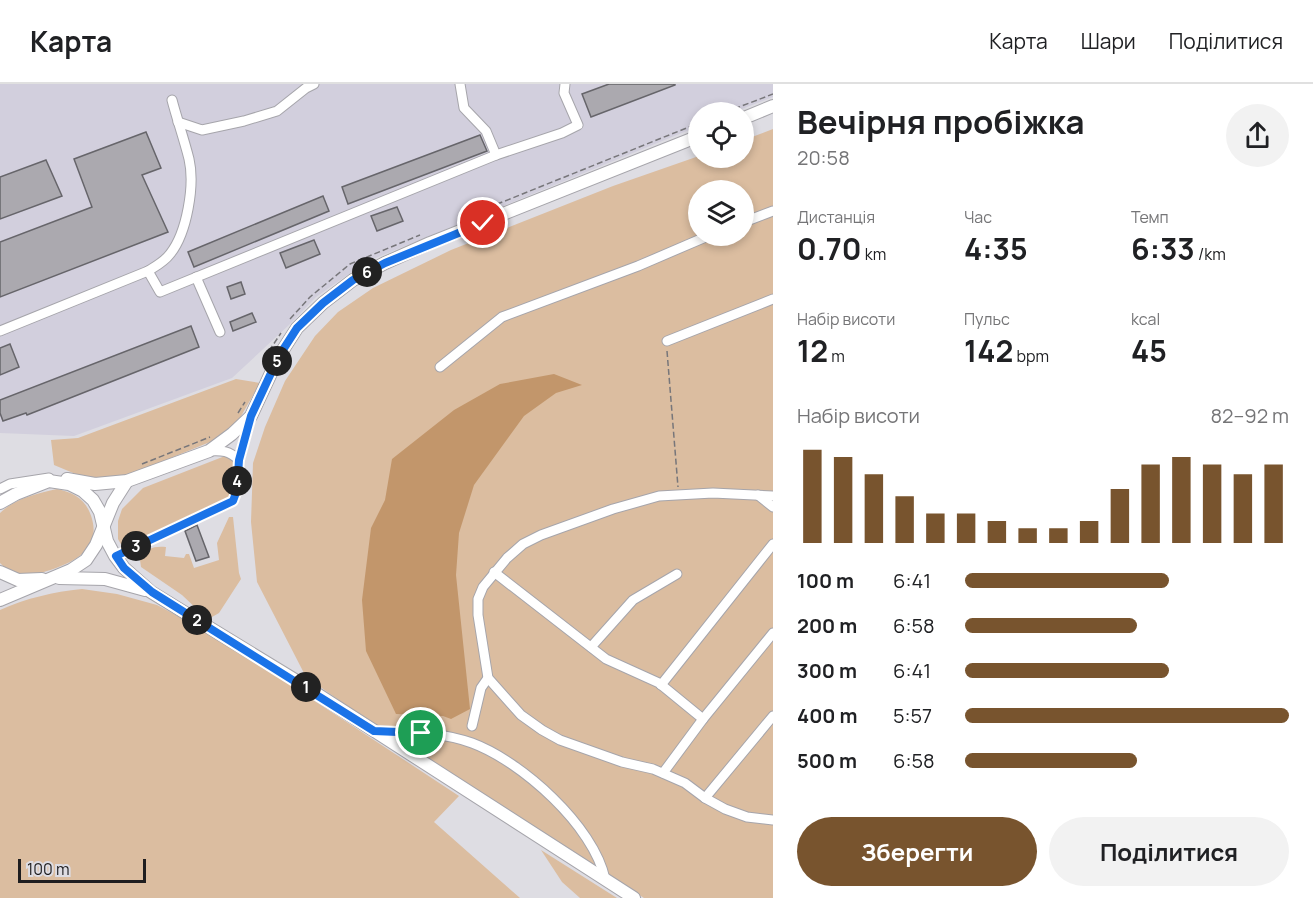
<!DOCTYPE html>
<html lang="uk">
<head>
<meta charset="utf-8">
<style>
	:root { --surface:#fff; --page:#f2f2f2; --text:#202124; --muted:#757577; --line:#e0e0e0; --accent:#78542e }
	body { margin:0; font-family:Manrope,sans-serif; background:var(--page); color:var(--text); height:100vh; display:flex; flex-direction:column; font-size:22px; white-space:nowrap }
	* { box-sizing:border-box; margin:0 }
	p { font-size:20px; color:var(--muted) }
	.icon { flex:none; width:33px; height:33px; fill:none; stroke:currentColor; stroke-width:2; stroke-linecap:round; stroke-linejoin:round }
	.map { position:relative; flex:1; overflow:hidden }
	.side { display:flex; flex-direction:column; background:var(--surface); width:540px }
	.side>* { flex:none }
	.tools { position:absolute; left:688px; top:18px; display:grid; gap:12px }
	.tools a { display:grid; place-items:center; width:66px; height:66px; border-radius:50%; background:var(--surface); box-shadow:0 3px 9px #0003; font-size:30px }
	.scale { position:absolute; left:18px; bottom:15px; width:128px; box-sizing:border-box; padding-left:6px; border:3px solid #1e1d1f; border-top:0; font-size:16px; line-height:21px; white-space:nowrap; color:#1e1d1f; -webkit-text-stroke:4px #dedde3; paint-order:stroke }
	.pin { position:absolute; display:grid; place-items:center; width:51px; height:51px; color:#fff; margin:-26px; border:3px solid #fff; border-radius:50%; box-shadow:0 2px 6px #0007 }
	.km { position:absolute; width:30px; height:30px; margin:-15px; border-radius:50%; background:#222; color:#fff; font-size:16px; line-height:30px; text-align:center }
	.round { display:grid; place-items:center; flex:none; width:63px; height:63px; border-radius:32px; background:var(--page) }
	.head { display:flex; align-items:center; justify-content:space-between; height:102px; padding:0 24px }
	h1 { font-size:33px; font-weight:700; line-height:45px }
	.stats { display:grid; grid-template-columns:repeat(3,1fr); gap:9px; height:102px; padding:6px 24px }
	.stats div { display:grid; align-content:center }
	.stats b { font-size:30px; font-weight:700 }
	.stats small { font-size:16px; font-weight:400 }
	.stats p { font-size:16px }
	.chart { height:168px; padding:12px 24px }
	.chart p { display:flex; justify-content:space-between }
	.chart svg { width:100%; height:108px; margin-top:6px; stroke:var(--accent); stroke-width:6 }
	.button { display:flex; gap:12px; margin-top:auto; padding:12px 24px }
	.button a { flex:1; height:69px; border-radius:36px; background:var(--accent); color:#fff; font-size:24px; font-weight:700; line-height:69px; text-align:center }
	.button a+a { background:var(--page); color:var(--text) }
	ul { padding:0 24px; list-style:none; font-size:20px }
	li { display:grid; grid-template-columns:96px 72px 1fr; align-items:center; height:45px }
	li i { height:15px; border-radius:8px; background:var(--accent) }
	header { display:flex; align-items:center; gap:36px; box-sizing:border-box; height:84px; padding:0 30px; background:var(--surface); border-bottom:2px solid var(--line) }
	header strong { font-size:28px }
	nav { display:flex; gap:33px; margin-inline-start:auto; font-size:21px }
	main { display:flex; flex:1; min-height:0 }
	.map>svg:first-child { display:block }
	.built { fill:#d2cfdd }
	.green { fill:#dbbda0; fill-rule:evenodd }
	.water { fill:#c2966b }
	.building { fill:#aba9af; stroke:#66656a; stroke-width:1.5 }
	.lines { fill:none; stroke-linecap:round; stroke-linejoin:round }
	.minor-casing { stroke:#a6a5ab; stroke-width:11 }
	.major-casing { stroke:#a6a5ab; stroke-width:14 }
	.path { stroke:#77767a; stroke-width:1.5; stroke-dasharray:6 3; stroke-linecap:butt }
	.minor { stroke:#fff; stroke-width:9 }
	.major { stroke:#fff; stroke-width:12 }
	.route-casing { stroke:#fff; stroke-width:12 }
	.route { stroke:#1a73e8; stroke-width:8 }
</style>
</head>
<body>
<header>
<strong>Карта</strong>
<nav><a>Карта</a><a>Шари</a><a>Поділитися</a></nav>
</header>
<main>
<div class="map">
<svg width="773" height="814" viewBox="0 0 773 814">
	<rect width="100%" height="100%" fill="#dedde3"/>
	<!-- built -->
	<polygon class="built" points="0,0 773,0 773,13 734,28 699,28 699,42 366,178 316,213 289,241 232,294 74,352 0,349"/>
	<!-- green -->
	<g class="green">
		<path d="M773,45v769h-129l-278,-179 -60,-42 -49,-95 -6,-60 2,-59 12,-36 20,-46 30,-45 23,-24 35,-24 78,-38 162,-64 86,-30v2h45v-18zM699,106h45v46h-45z"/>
		<polygon points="236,295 260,299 240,334 233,342 215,356 146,384 108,397 78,391 54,381 51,356 78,354"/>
		<polygon points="225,372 236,378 234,406 231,415 123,464 118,455 118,437 122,425 143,404"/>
		<path d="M57,405c15,3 27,9 33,24 14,35 -15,49 -43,58 -7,2 -16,7 -23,6 -9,-2 -18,-8 -24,-14v-50c14,-14 38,-20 57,-24z"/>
		<path d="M229,433h4l6,56 2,6 -22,34 -7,4 -12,-5 -18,-17 -41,-28 -1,-7c7,-12 13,-14 26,-13l-1,9 19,2 2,-4h3l5,14 25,-8 -2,-17z"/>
		<path d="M82,505l35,5 40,11 62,33 240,158 -25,26 86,76h-520v-288c27,-12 53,-18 82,-21z"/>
		<polygon points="541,766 617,814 580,814 562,798"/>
	</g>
	<!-- water -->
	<polygon class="water" points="554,290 582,301 556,309 524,332 474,401 459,449 456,491 470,625 451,635 443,632 396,630 366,567 362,516 371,444 385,416 392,375 454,326 500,300"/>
	<!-- building -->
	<g class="building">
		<polygon points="609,0 675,0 675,1 591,33 582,10"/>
		<polygon points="146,48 161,84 142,91 168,148 0,213 0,158 92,123 74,75"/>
		<polygon points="480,51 487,67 348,120 342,103"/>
		<polygon points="46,76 62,112 0,135 0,93"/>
		<polygon points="323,112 329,127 194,183 188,168"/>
		<polygon points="397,123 403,137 377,147 371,132"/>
		<polygon points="314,156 320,170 286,184 280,169"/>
		<polygon points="241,198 245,210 231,215 227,203"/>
		<polygon points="252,229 256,238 233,247 230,238"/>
		<polygon points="191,242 199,263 27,331 26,329 3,337 0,329 0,316"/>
		<polygon points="10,260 19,283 0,291 0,264"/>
		<polygon points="197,441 209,473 196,477 185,447"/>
	</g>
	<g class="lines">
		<!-- minor casing -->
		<g class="minor-casing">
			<g id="minor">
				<polyline points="178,38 202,46 244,37 277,27 306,4 314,0"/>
				<polyline points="496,71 562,49 578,41 564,9 565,0"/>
				<polyline points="744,138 773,127"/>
				<path d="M148,187c8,-5 16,-9 22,-17 17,-21 25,-69 19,-95 -5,-20 -12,-40 -17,-59"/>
				<polyline points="196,193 220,248"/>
				<polyline points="0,247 148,187 160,208 496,71 486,47 464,24 460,0"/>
				<polyline points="667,257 773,215"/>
				<polyline points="440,283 502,233 638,182 708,152"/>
				<path d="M209,367c14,-1 20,0 30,9"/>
				<polyline points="0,405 10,400 49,394"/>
				<polyline points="758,411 773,423"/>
				<polyline points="773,412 713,409 659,412 613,425 541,451 523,460 507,474 483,503 478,515 478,531 488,594 521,631 542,646 560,656 622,678 653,685 685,699 705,714 725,725 747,733 773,736"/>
				<polyline points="115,472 233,417 237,406 239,376 251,332"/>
				<polyline points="494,488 606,575 659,599 703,635"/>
				<polyline points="591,563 633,516 677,490"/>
				<polyline points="661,601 773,460"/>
				<polyline points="472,642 481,604 488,594"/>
				<path d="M377,647c32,1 64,1 95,12 49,18 122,83 133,136"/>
				<polyline points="663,689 703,635 773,549"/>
				<polyline points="705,714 773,632"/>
			</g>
		</g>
		<!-- major casing -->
		<g class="major-casing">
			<g id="major">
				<polyline points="744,34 773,22"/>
				<polyline points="67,395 95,400 127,397 209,367 232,350 251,332 279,272 297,244 323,219 353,196 385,179 430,159 699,52"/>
				<polyline points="0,419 16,410 49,397 69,400 83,407 93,416 100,428 107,457 115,472 124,484 151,508 300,599 634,814"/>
				<polyline points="0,488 18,496 42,495"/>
				<polyline points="59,494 105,495 145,506"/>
				<polyline points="0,516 71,486 86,476 96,461 113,419 127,397"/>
			</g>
		</g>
		<!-- path -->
		<g class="path">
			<polyline points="726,28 773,10"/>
			<polyline points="480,127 699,39"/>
			<polyline points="290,235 310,213 350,180 420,151"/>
			<polyline points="269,267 281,249"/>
			<polyline points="667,267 678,403"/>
			<polyline points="238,329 245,318"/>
			<polyline points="142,380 210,353"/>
		</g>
		<!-- minor -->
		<use href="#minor" class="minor"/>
		<!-- major -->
		<use href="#major" class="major"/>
	</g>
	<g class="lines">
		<!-- route casing -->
		<g class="route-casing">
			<polyline id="route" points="421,649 374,647 152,508 124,484 116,472 233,417 237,406 239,376 251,332 279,272 297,244 323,219 353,196 385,179 483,139"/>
		</g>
		<!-- route -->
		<use href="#route" class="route"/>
	</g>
</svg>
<div class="tools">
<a><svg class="icon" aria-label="locate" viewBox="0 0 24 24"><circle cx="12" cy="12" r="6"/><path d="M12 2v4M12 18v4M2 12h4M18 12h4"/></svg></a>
<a><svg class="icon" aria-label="layers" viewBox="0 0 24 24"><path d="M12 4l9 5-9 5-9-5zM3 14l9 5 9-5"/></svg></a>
</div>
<div class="scale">100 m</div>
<div class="pin" style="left:421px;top:649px;background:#1e9e55"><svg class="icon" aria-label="arrive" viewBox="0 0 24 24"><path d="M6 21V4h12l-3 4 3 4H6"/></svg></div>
<div class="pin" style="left:483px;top:139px;background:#d93025"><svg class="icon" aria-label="check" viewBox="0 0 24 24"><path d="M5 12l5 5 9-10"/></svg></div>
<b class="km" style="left:306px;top:603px">1</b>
<b class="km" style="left:197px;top:536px">2</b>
<b class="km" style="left:136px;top:462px">3</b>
<b class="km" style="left:237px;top:397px">4</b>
<b class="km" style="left:277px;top:277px">5</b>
<b class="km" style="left:367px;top:188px">6</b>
</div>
<section class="side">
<div class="head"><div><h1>Вечірня пробіжка</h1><p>20:58</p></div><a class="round"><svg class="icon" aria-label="share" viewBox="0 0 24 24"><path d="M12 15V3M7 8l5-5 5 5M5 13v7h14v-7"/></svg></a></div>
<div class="stats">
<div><p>Дистанція</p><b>0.70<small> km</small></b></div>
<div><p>Час</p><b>4:35</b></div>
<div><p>Темп</p><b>6:33<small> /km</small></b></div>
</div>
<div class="stats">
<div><p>Набір висоти</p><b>12<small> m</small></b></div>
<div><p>Пульс</p><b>142<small> bpm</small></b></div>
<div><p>kcal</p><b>45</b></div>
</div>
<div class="chart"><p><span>Набір висоти</span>82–92 m</p>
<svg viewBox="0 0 160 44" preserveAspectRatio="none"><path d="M5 44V6M15 44V9M25 44V16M35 44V25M45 44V32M55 44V32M65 44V35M75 44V38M85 44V38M95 44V35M105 44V22M115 44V12M125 44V9M135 44V12M145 44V16M155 44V12"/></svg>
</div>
<ul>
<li><b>100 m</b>6:41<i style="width:63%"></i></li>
<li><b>200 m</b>6:58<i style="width:53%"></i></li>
<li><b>300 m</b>6:41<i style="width:63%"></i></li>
<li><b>400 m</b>5:57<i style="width:100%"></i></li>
<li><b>500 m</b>6:58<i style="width:53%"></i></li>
</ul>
<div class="button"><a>Зберегти</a><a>Поділитися</a></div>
</section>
</main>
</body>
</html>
